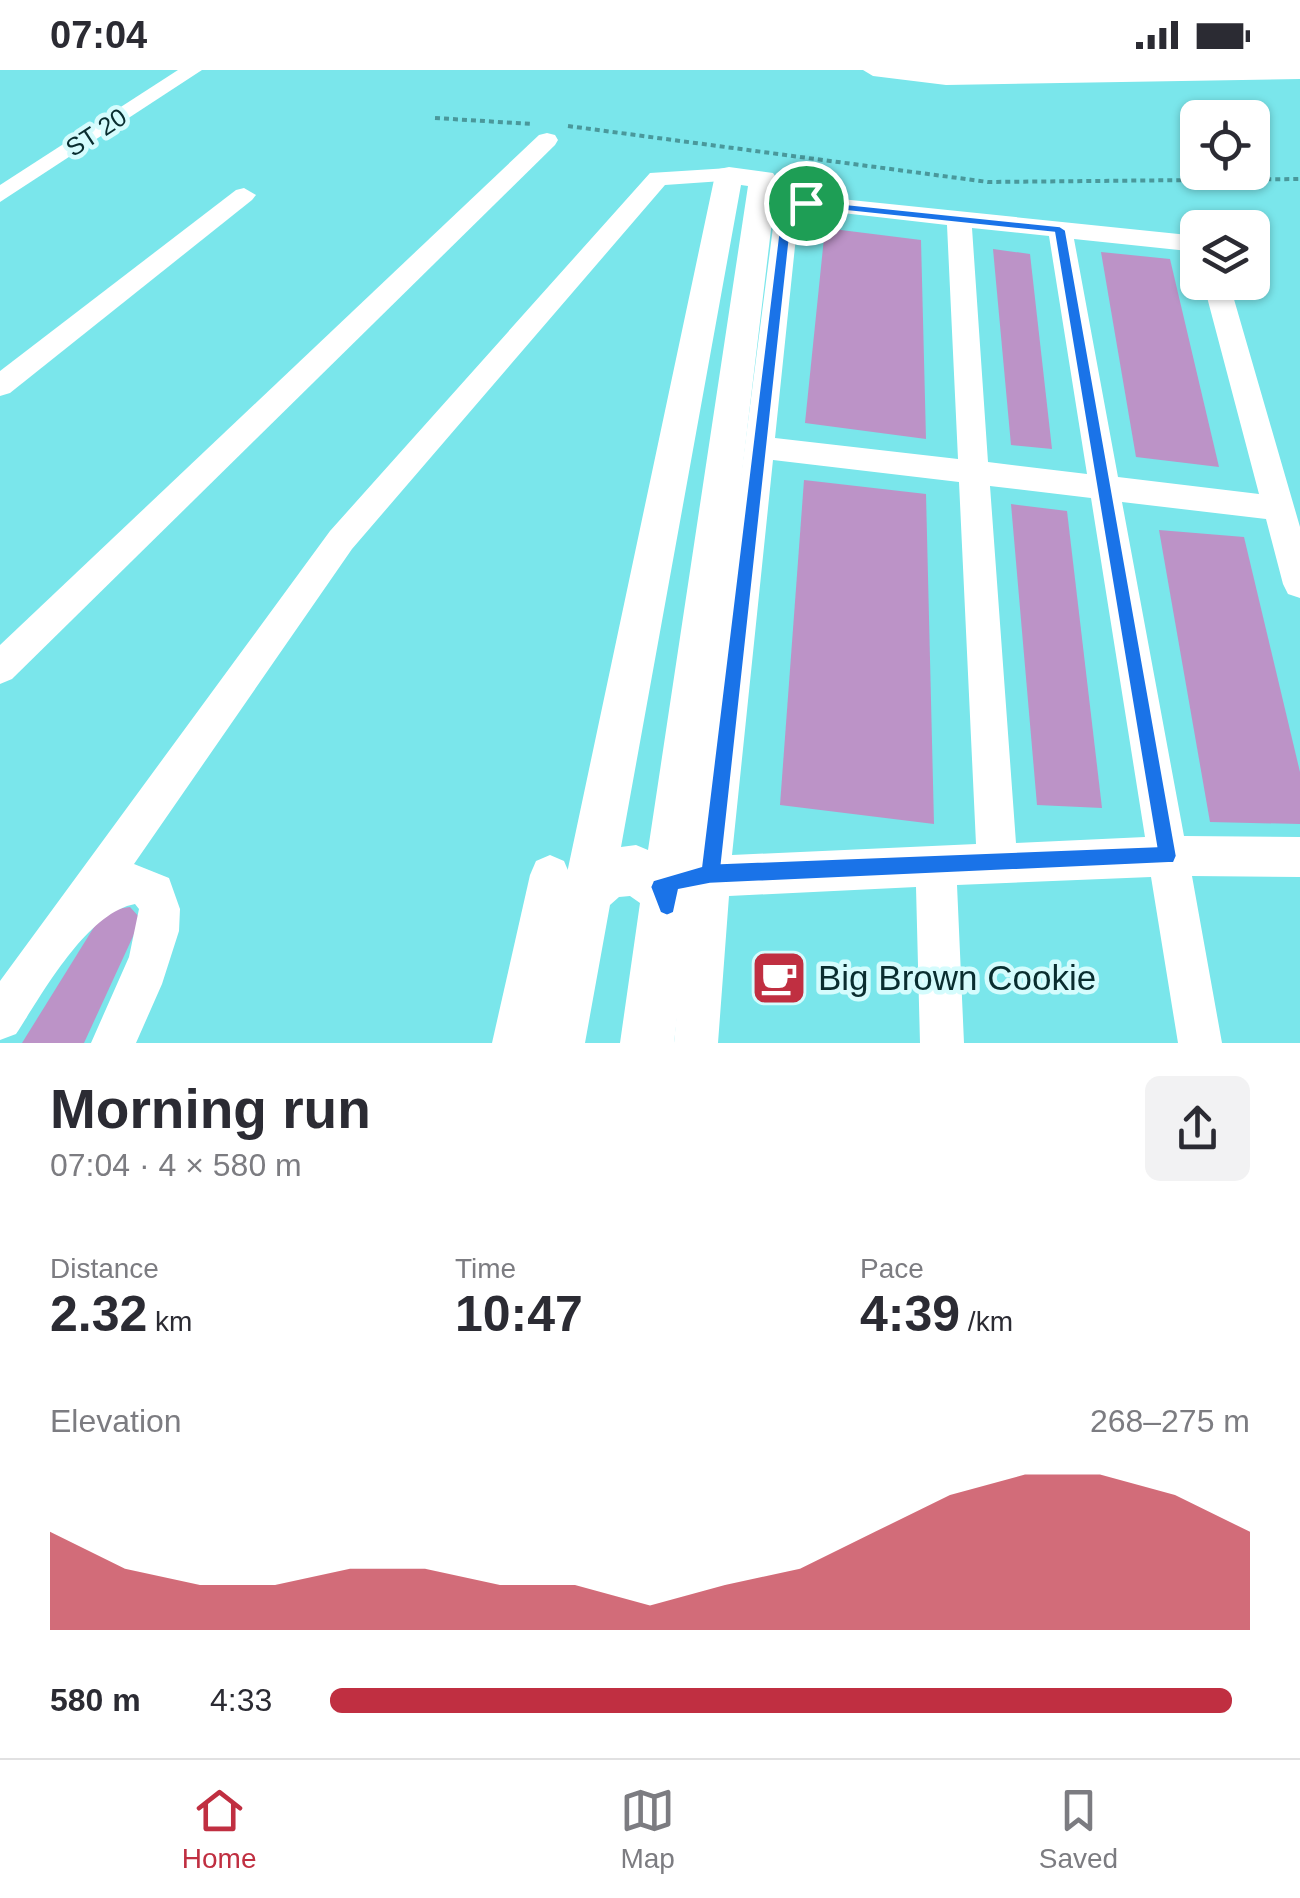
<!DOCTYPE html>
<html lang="en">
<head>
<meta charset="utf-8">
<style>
	:root { --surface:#fff; --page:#f2f2f3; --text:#2b2b33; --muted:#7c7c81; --line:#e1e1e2; --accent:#c02f41 }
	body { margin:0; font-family:Helvetica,sans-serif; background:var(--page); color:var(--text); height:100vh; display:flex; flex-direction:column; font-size:38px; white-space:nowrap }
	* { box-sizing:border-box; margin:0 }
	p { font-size:32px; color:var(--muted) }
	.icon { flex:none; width:55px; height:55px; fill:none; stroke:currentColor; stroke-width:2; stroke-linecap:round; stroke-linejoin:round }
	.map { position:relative; height:973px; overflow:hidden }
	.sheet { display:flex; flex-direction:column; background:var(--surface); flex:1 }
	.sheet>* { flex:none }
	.fabs { position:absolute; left:1180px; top:30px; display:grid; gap:20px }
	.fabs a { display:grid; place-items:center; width:90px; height:90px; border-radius:15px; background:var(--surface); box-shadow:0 2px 8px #0004; font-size:50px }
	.pin { position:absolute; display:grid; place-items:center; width:85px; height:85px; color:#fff; margin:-42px; border:5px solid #fff; border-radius:50%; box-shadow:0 2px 10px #0007 }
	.round { display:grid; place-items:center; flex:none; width:105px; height:105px; border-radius:15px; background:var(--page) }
	.head { display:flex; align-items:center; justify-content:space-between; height:170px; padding:0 50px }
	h1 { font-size:55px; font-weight:800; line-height:75px }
	.metrics { display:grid; grid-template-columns:repeat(3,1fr); gap:15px; height:170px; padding:10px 50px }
	.metrics div { display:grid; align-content:center }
	.metrics b { font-size:50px; font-weight:800 }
	.metrics small { font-size:28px; font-weight:400 }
	.metrics p { font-size:28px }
	.chart { height:280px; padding:20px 50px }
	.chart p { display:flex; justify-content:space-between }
	.chart svg { width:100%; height:180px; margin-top:10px; fill:var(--accent); opacity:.7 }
	ul { padding:0 50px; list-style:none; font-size:32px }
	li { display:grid; grid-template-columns:160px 120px 1fr; align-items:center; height:75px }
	li i { height:25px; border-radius:12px; background:var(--accent) }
	.status { display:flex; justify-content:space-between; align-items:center; height:70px; padding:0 50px; background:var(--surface); direction:ltr }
	.status svg { height:28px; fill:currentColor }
	.dock { display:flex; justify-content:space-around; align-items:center; height:140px; border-top:2px solid var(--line); background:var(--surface); font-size:28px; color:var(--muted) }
	.dock a { display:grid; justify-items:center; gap:5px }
	.dock .selected { color:var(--accent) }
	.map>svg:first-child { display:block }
	.green { fill:#bc93c7 }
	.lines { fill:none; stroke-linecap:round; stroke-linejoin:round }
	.path { stroke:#4a989b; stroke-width:4; stroke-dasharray:5 4; stroke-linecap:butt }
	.minor { fill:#fff; fill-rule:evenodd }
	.tertiary { fill:#fff; fill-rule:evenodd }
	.route { fill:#1a73e8; stroke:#fff; stroke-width:2.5; fill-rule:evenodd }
	.labels { text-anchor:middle; stroke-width:9; stroke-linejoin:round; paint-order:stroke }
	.far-street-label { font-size:25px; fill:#092d2f; stroke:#d5fcfd }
	.near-poi-label { font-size:35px; fill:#092d2f; stroke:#d5fcfd; text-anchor:start }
</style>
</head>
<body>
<div class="status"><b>07:04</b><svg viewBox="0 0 49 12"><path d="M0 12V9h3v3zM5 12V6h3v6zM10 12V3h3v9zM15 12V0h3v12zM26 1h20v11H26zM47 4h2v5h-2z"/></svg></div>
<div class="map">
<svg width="1300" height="973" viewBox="0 0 1300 973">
	<rect width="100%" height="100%" fill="#7ae6eb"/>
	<!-- green -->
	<g class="green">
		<polygon points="825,158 921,170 926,369 805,353"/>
		<polygon points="993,179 1030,184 1052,379 1011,375"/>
		<polygon points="1101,182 1170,189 1219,397 1136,387"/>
		<polygon points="804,410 926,424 934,754 780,735"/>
		<polygon points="1011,434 1067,441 1102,738 1037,735"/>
		<polygon points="1159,460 1244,467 1300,702 1300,754 1210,752"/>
		<polygon points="130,837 141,849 84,973 22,973 104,841"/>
	</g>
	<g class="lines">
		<!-- path -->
		<g class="path">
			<polyline points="435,48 532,54"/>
			<polyline points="568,56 988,112 1300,109"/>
		</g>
		<!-- minor -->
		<g class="minor">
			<polygon points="178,0 202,0 0,132 0,115"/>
			<polygon points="863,0 1300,0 1300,9 946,15 873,6"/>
			<polygon points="547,63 555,65 558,70 555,75 12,609 0,614 0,575 539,65"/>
			<path d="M729,98l8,2 3,5 -3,5 -72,5 -313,364 -218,315 35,14 11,31 -1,22 -17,53 -26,59h-45l38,-86 10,-48 -4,-5c-49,9 -93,91 -119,130l-16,6v-59l330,-450 320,-358z"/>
			<path d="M772,106l40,20 386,40v16l-124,-13 44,238 141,17 -56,-212h26l71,245v71l-12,-4 -5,-10 -17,-65 -144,-17 62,334 116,1v40l-108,-1 30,167h-44l-27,-166 -194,8 7,158h-44l-4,-156 -187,9 -11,147h-44l14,-148 -9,-4 -6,-14 6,-14 13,-6 85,-661 -17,-13zM799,138l148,17 11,234 -183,-21zM972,158l77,8 38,238 -99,-12zM773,390l186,22 17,362 -244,11zM990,416l101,12 54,339 -129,6z"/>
			<polygon points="244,118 256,125 252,130 10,323 0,326 0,301 236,120"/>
			<polygon points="550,785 564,791 570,805 536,973 492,973 530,805 536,791"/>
		</g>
		<!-- tertiary -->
		<path class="tertiary" d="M729,97l44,6 4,6 -103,864h-54l20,-140 -10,-7 -11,1 -9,8 -25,138h-54l184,-868 4,-6zM741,115l7,1 -100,664 -12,-5 -15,2z"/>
	</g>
	<!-- route -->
	<path class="route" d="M789,120l20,10 251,26 6,4 111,626 -3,7 -464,21 -31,6 -5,23 -7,3 -7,-3 -10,-26 3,-7 48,-14 82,-672zM794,131l12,6 248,26 102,613 -434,17z"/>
	<!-- icons -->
	<defs>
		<g id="cafe-square" transform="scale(2.875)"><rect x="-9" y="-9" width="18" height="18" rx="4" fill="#c02f41" stroke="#d5fcfd"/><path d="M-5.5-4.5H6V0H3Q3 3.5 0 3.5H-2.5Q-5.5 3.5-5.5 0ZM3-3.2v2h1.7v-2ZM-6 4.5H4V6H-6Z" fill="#fff"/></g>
	</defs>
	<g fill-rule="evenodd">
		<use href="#cafe-square" x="779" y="908"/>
	</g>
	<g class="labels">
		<!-- far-street labels -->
		<g class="far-street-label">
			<text transform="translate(96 62) rotate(-33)" y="9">ST 20</text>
		</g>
		<!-- near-poi labels -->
		<g class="near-poi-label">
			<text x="818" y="920">Big Brown Cookie</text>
		</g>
	</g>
</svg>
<div class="fabs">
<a><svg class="icon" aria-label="locate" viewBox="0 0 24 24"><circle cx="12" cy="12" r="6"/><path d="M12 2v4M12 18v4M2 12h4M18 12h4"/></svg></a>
<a><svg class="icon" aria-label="layers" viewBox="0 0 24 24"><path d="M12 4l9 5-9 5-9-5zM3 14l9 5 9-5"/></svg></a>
</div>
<div class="pin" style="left:806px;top:133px;background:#1e9e55"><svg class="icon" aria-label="arrive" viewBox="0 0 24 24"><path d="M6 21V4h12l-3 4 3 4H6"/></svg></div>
</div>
<section class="sheet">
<div class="head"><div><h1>Morning run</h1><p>07:04 · 4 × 580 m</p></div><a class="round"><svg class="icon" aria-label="share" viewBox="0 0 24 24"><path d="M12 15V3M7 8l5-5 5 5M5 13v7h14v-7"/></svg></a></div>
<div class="metrics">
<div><p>Distance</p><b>2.32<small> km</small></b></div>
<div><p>Time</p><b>10:47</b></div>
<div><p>Pace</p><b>4:39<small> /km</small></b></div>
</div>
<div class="chart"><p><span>Elevation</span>268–275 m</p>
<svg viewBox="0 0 160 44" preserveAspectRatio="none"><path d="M0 44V20L10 29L20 33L30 33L40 29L50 29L60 33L70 33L80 38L90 33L100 29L110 20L120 11L130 6L140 6L150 11L160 20V44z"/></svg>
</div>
<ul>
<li><b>580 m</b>4:33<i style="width:98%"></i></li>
</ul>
</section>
<nav class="dock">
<a class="selected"><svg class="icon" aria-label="home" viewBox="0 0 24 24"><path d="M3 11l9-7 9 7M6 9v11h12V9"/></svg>Home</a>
<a><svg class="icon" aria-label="map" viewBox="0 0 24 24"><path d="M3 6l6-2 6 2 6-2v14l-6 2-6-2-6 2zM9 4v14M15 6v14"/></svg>Map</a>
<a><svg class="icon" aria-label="saved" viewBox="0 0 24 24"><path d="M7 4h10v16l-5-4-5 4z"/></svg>Saved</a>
</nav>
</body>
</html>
